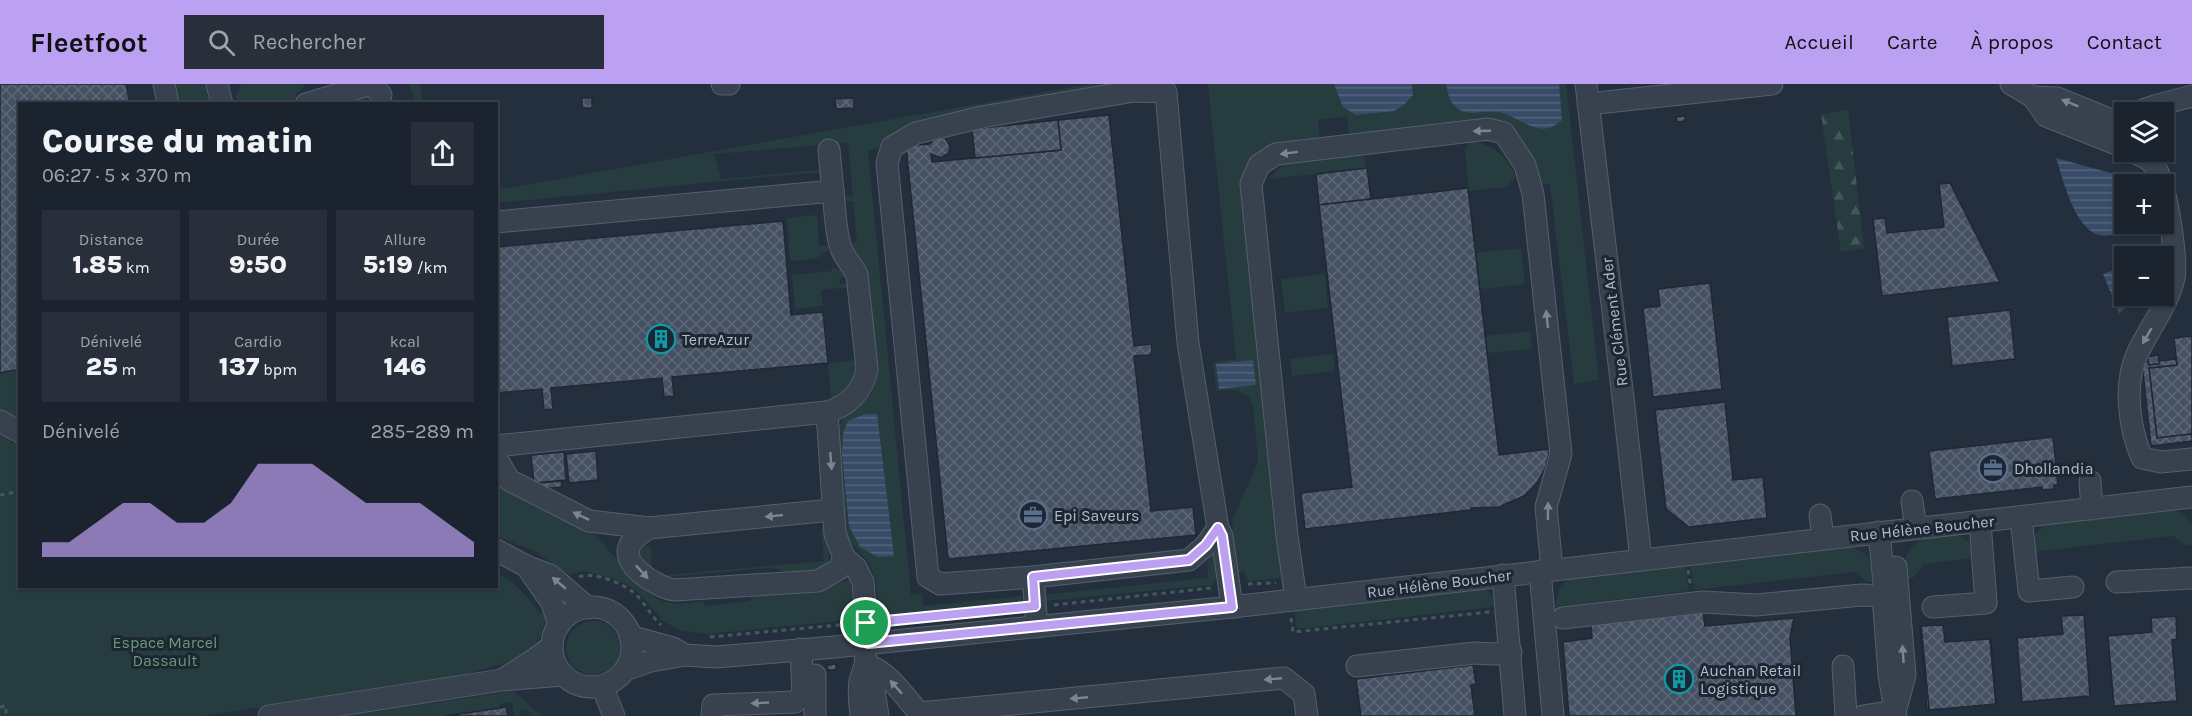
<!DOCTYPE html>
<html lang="fr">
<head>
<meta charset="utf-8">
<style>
	:root { --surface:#1b232e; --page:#282f3a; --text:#f1f3f6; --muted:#a0a4aa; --line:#39404a; --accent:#bca0f2 }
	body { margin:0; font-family:Karla,sans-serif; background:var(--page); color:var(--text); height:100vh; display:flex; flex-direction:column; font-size:22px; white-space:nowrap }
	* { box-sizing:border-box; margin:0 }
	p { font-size:20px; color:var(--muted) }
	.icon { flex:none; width:33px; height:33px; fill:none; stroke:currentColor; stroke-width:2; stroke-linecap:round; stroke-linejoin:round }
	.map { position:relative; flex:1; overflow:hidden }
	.panel { position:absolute; left:18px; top:18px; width:480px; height:486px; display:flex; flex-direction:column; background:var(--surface); border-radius:0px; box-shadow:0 2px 4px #0004,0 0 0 2px var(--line) }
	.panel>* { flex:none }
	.controls { position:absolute; left:2114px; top:18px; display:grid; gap:12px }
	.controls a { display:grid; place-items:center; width:60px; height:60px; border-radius:0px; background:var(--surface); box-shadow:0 2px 4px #0004,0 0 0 2px var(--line); font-size:30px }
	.pin { position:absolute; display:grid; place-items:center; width:51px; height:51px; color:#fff; margin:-26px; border:3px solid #fff; border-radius:50%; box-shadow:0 2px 6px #0007 }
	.round { display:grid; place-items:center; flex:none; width:63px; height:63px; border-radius:0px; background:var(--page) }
	.headline { display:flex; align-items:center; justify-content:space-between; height:102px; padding:0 24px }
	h1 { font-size:33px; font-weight:800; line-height:45px }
	.metrics { display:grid; grid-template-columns:repeat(3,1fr); gap:9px; height:102px; padding:6px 24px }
	.metrics div { display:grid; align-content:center; border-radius:0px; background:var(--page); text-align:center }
	.metrics b { font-size:26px; font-weight:800 }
	.metrics small { font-size:16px; font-weight:400 }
	.metrics p { font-size:16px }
	.chart { height:168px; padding:12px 24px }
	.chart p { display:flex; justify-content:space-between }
	.chart svg { width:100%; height:108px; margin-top:6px; fill:var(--accent); opacity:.7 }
	header { display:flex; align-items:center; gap:36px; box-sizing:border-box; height:84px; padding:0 30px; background:var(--accent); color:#111 }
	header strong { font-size:28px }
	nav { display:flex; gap:33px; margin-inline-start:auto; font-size:21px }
	.search { width:420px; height:54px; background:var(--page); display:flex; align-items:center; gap:15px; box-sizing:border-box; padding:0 21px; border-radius:0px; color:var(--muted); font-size:22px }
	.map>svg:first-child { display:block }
	.green { fill:#263c3f }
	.forest { fill:url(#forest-firs) }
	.water { fill:url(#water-rules) }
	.building { fill:url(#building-cross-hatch); stroke:#1f2835; stroke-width:1.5 }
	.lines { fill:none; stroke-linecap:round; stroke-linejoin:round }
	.minor-casing { stroke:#565f6c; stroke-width:23 }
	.path { stroke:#44595c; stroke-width:3; stroke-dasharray:4.5 4.5; stroke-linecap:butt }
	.minor { stroke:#38414e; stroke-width:21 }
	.oneway { fill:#7c8592 }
	.route-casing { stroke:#fff; stroke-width:12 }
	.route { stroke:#bca0f2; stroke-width:8 }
	.labels { text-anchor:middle; stroke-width:6; stroke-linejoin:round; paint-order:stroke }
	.street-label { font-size:16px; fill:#b4bcc9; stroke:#1d2633 }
	.poi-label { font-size:16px; fill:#b4bcc9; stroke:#1d2633; text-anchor:start }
	.park-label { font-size:16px; fill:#6b9a76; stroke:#1d2633 }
</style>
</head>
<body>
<header>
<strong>Fleetfoot</strong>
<div class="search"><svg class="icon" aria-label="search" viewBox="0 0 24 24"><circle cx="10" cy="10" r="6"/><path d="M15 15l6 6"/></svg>Rechercher</div>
<nav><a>Accueil</a><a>Carte</a><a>À propos</a><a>Contact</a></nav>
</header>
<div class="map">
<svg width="2192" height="632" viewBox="0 0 2192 632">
	<defs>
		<pattern id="forest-firs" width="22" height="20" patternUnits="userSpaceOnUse" patternTransform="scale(1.5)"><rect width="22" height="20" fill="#263c3f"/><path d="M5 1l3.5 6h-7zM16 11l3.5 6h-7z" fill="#435659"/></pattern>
		<pattern id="water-rules" width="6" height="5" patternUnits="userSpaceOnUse" patternTransform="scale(1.5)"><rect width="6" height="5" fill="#394c67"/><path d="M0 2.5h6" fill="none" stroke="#53647b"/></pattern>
		<pattern id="building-cross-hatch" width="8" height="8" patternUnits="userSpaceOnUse" patternTransform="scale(1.5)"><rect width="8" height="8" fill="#455162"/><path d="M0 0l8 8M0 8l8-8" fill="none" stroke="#5d6877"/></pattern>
	</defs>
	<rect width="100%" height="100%" fill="#242f3e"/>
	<!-- green -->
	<g class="green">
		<polygon points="172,0 205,0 209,19 176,19"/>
		<polygon points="241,0 306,0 297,9 292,19 237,19 236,12"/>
		<polygon points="409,0 419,0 424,19 415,19"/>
		<path d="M1089,0h55l-276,67 43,444 11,-2 1,13 99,-10v7l-141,14c-4,-16 -3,-36 -11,-51 -6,-12 -18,-19 -25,-33l-9,-102 7,-12 29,-26 1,-4 -11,-114 -17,-32 12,-1 -4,-41 -11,1 -1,-5 12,-1 -5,-53 -134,11 7,25 98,-9 -1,-11h3l4,19 -5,6 -1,-12 -322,31v-13z"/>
		<polygon points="1208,0 1566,0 1599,296 1574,300 1550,100 1536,101 1515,50 1350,55 1347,32 1318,36 1320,58 1256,76 1284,494 1247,497 1245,487 1237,488 1232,437 1258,377 1254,329 1250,314 1237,306 1216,307 1213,278 1236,275"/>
		<path d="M1469,56c23,5 36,14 47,36l-9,11 -38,4 -4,-40z"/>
		<polygon points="1362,68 1367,84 1269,95 1291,72"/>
		<path d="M817,131l2,31 12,-1c-8,16 -25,15 -41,16l-3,-43z"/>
		<polygon points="1521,164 1525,200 1480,205 1476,169"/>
		<polygon points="832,183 845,187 849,193 839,194 840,200 851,199 862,282 841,317 831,316 828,279 858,276 851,203 821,206 823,222 795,225 792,191 832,187"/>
		<polygon points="1325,190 1328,224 1285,229 1281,195"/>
		<polygon points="1530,247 1532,265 1488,269 1486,252"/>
		<polygon points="1333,270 1335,287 1292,292 1290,275"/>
		<polygon points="19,285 19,339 0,327 0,289"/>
		<path d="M0,348l12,7 -2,3 2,2 3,-3 4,2 1,143h476l1,-13c18,10 30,23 43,40l4,-1 1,11 -4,13 -12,14 -24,13 -51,15 -252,38h-202z"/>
		<path d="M496,399c30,14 64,25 90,45 24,18 53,64 76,73 13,5 28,1 41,0l1,5 46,-5 1,-4 64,-7 32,-9 3,2c3,12 3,24 0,37l-143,14 -28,-4 -16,-9 -23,-27 -7,-6 -19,-9 -31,-8 -14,4 -33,-23 -39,-16z"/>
		<path d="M2171,425l11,4 10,10v22l-5,1 -14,-10 -141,16c0,-19 7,-25 24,-31z"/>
		<path d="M821,445l3,1c3,15 9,27 0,40l-35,5 -11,-6 -11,-1 -109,10 -4,-2 170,-15z"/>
		<path d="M1943,450c18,-1 29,5 32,24l-51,6 -11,14 -9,1c-2,-32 10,-38 39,-45z"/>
		<polygon points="650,461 653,492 639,470 642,464"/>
		<polygon points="1850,462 1866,470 1877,497 1867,498 1854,488 1694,506 1690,479"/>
		<polygon points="1214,465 1216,496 1212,501 1044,517 1041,511 1208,494 1207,473"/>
		<polygon points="1685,480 1689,507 1555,523 1560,503 1570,494"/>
		<polygon points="1484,504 1492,511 1494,523 1308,544 1297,544 1294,525"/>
		<circle cx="593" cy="564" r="27"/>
		<polygon points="514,607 541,632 534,632 526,625 520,627 519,632 514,632 512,618 499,620 500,624 446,632 347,632"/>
	</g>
	<!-- forest -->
	<polygon class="forest" points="1848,26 1864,164 1841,168 1821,30"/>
	<!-- water -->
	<g class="water">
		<polygon points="1334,0 1412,0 1413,11 1404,21 1394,27 1356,31 1343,23"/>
		<path d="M1446,0h113l3,36c-23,22 -41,-4 -64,-8 -13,-2 -30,5 -41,-4 -8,-6 -9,-15 -11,-24z"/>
		<path d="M2056,74l76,21 2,5h-10v40h12c-8,3 -17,9 -25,11 -34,8 -47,-54 -55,-77z"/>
		<polygon points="2123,183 2124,212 2139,212 2119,229 2103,190"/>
		<polygon points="1253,276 1256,301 1219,305 1216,280"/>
		<polygon points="865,330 877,330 894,472 878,473 860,463 849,442 842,370 843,350 848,337"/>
	</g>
	<!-- building -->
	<g class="building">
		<polygon points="0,0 126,0 130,20 20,20 20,285 0,289"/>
		<rect x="582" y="14" width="10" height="10"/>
		<polygon points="854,14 854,24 836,25 835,15"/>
		<polygon points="1109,31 1134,262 1151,260 1152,268 1150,271 1134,272 1151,427 1193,423 1196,451 948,475 906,62 930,60 935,54 945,54 950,62 949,69 941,74 931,70 932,78 1061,66 1058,36"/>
		<polygon points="1685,32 1685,37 1677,38 1676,33"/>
		<polygon points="1058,36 1061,66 975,74 972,45"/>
		<polygon points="1367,84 1371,115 1319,121 1316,90"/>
		<polygon points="1950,99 2000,198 1882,212 1873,135 1885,134 1887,149 1944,143 1939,100"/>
		<polygon points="1468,104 1499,371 1550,365 1545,385 1536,400 1524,412 1499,423 1471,424 1471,426 1305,445 1301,409 1352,403 1319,121"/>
		<polygon points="783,137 791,231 823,228 828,279 672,293 674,312 664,313 662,294 551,304 553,325 544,326 542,305 496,309 496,163"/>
		<polygon points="1710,199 1722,305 1653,313 1643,224 1660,222 1658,205"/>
		<polygon points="2010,226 2015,275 1952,282 1947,233"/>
		<polygon points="2192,252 2192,350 2157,354 2149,284 2177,281 2174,254"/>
		<polygon points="2158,271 2159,280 2149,281 2148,273"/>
		<polygon points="2176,275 2177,281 2149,284 2157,354 2192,350 2192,357 2151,362 2142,278 2148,278 2149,281 2159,280 2159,277"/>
		<polygon points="1725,318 1733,396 1763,393 1767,434 1689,443 1666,425 1655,326"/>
		<polygon points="2053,353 2058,401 2054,401 2054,405 2043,406 2042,403 1935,415 1929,367"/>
		<polygon points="596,367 598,396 569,399 566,370"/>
		<polygon points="564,368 566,396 534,399 531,371"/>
		<polygon points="561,397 562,403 540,405 540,399"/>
		<polygon points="1703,526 1705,542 1794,534 1790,553 1796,632 1569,632 1563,558 1592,554 1591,538"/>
		<polygon points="2084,531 2090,612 2022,618 2017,554 2063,550 2061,532"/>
		<polygon points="2176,532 2177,555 2172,556 2177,617 2114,622 2108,552 2152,548 2151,534"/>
		<polygon points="1943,541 1945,558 1990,555 1996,620 1929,626 1921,542"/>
		<polygon points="1920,542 1921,542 1929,626 1927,626"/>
		<polygon points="1990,555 1991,555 1996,620"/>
		<polygon points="836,580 836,586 827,586 827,581"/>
		<polygon points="1473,581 1476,600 1471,601 1475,632 1361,632 1356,595"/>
		<polygon points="506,623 508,632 446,632 500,624"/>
	</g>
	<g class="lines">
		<!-- minor casing -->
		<g class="minor-casing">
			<g id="minor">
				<polyline points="164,0 168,20"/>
				<polyline points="217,0 222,20"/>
				<polyline points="722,0 729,0"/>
				<polyline points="1586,0 1624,322 1641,476"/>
				<polyline points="2011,0 2033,13"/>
				<polygon points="1134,7 1166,8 1188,259 1218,444 1206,461 1189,476 1033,493 940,500 928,493 887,79 892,63 916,49 982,33"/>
				<polyline points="306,20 372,0 381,11"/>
				<polyline points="1588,20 1772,0"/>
				<polyline points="2138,28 2154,22 2192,12"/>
				<polyline points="2124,34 2116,38 2057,14 2033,13 2046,32 2124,63"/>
				<polyline points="829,66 833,107"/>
				<path d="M2133,68c6,3 15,6 19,11 14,13 26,97 22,115 -6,27 -24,49 -36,74 -15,31 -9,76 4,106l19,4 31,-3"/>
				<path d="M496,138l337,-31c2,17 2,37 7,54 3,12 12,19 17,30l10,94c-4,22 -19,37 -40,43l-331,34"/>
				<polyline points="827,328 835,450 844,473 856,484 863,498 868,559"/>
				<polyline points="0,337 20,348"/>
				<polyline points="496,369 497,375 509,396 589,437 649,444 832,426"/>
				<polyline points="2090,397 2092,425"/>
				<polyline points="1912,417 1916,444"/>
				<polyline points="1820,431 1823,454"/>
				<polyline points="2021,433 2029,507 2073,503"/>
				<path d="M649,444c-6,4 -14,9 -18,15 -14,21 26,44 43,47l144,-9 21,-12 5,-12"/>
				<polyline points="1218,444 1222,452 1232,523"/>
				<polyline points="1879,448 1884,499 1883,512 1889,591 1896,632"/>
				<polyline points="496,466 526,482 550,491 588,524"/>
				<polyline points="526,482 552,519 559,541"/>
				<polyline points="1896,483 1905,591 1897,621"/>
				<polyline points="1540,487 1553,632"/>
				<polyline points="1503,491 1515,632"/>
				<polyline points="1033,493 1037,543"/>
				<polyline points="2117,498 2192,494"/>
				<polyline points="1296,515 1287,452 1251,100 1259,81 1276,70 1488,45 1504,49 1525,81 1533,110 1561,370 1546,423 1552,485"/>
				<polyline points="1933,523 1986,519 1980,438"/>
				<circle cx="592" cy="563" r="40"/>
				<polyline points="1563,534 1703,518 1756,521 1862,511 1883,512"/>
				<polyline points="630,552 673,564 685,571"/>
				<path d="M867,581c22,7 37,31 52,48l365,-35 20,16 3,22"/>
				<polyline points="867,581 874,607 878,632"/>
				<polyline points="1357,582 1475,569 1495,570 1511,568"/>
				<polyline points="1843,582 1846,632"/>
				<polyline points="625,586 651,577 685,571 716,573 834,563 1232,523 2192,413"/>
				<polyline points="505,594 535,575 552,562"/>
				<polyline points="602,602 614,632"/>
				<polyline points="269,632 502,596 563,591"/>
				<polyline points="712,632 713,621 795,618 803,611 801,565"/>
				<polyline points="815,632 815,591"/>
				<path d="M861,632c-1,-12 -3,-23 -1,-35 3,-11 7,-17 5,-29"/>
				<polyline points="1863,632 1895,627"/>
			</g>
		</g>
		<!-- path -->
		<g class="path">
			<polyline points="0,411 20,407"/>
			<polyline points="1688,486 1691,504"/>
			<path d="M579,493c14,-6 42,6 54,15 11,9 17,23 28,33"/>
			<polyline points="1248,500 1276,499"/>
			<polyline points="1054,521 1211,504"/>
			<polyline points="1291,534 1293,548 1490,528"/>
			<polyline points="883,537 1017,524"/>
			<polyline points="710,553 850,540"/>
			<polyline points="0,623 6,622 6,632"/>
		</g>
		<!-- minor -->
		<use href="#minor" class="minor"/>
	</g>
	<!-- one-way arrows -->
	<defs><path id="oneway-solid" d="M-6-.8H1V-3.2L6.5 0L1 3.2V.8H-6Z" transform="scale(1.5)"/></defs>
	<g class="oneway">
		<use href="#oneway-solid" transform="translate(2070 19) rotate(-158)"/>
		<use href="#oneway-solid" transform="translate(1482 47) rotate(178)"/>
		<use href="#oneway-solid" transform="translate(1289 69) rotate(173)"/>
		<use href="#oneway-solid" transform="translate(1547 235) rotate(-96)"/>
		<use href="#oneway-solid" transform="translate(2147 252) rotate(120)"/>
		<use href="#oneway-solid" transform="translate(831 377) rotate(85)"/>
		<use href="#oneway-solid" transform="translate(1548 427) rotate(-89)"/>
		<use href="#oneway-solid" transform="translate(581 432) rotate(-154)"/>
		<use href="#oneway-solid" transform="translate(774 432) rotate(174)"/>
		<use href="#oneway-solid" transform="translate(642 488) rotate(47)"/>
		<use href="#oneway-solid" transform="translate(559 499) rotate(-140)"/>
		<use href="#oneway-solid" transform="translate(1903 570) rotate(-94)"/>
		<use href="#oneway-solid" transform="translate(1273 595) rotate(175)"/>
		<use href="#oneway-solid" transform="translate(896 603) rotate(-132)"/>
		<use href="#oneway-solid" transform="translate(1079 614) rotate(175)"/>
		<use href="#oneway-solid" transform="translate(760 619) rotate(177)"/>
	</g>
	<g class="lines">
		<!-- route casing -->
		<g class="route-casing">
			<polygon id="route" points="1218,444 1222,452 1232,523 868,559 866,539 1035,522 1033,493 1189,476 1206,461"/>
		</g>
		<!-- route -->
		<use href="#route" class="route"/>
	</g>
	<!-- icons -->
	<defs>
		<g id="building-ring" transform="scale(1.5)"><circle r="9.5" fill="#1d2633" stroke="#0f9aa8" stroke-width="1.5"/><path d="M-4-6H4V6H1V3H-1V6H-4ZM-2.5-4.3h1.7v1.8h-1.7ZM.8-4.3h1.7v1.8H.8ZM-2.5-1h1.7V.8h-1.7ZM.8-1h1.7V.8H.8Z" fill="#0f9aa8"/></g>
		<g id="office-ring" transform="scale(1.5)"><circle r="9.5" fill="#1d2633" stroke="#5c6f8a" stroke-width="1.5"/><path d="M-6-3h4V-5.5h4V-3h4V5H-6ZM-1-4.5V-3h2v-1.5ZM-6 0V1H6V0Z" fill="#5c6f8a"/></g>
	</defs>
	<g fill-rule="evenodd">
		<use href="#building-ring" x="661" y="255"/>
		<use href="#office-ring" x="1993" y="384"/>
		<use href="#office-ring" x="1033" y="431"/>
		<use href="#building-ring" x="1679" y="595"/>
	</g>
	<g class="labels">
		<!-- street labels -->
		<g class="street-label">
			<text transform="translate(1614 238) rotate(-97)" y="6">Rue Clément Ader</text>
			<text transform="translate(1922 444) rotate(-6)" y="6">Rue Hélène Boucher</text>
			<text transform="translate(1439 499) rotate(-7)" y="6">Rue Hélène Boucher</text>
		</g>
		<!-- poi labels -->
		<g class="poi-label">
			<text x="682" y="261">TerreAzur</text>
			<text x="2014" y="390">Dhollandia</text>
			<text x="1054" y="437">Epi Saveurs</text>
			<text x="1700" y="592">Auchan Retail<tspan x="1700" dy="18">Logistique</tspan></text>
		</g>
		<!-- park labels -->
		<g class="park-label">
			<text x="165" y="564">Espace Marcel<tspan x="165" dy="18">Dassault</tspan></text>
		</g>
	</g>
</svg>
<div class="controls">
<a><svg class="icon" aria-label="layers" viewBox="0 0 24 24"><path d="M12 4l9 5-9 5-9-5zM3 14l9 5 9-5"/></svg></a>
<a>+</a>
<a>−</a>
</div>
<div class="pin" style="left:866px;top:539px;background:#1e9e55"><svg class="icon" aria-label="arrive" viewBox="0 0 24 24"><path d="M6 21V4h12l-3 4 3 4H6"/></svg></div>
<section class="panel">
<div class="headline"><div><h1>Course du matin</h1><p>06:27 · 5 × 370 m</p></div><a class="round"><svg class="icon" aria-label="share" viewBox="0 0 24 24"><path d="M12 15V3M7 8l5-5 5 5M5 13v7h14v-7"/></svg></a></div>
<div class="metrics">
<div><p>Distance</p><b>1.85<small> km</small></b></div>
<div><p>Durée</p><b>9:50</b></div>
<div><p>Allure</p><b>5:19<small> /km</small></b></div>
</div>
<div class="metrics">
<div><p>Dénivelé</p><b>25<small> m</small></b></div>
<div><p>Cardio</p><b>137<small> bpm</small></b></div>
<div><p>kcal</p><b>146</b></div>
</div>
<div class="chart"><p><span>Dénivelé</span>285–289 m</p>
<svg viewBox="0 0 160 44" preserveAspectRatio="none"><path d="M0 44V38L10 38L20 30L30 22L40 22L50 30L60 30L70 22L80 6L90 6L100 6L110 14L120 22L130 22L140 22L150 30L160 38V44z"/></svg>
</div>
</section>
</div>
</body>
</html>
